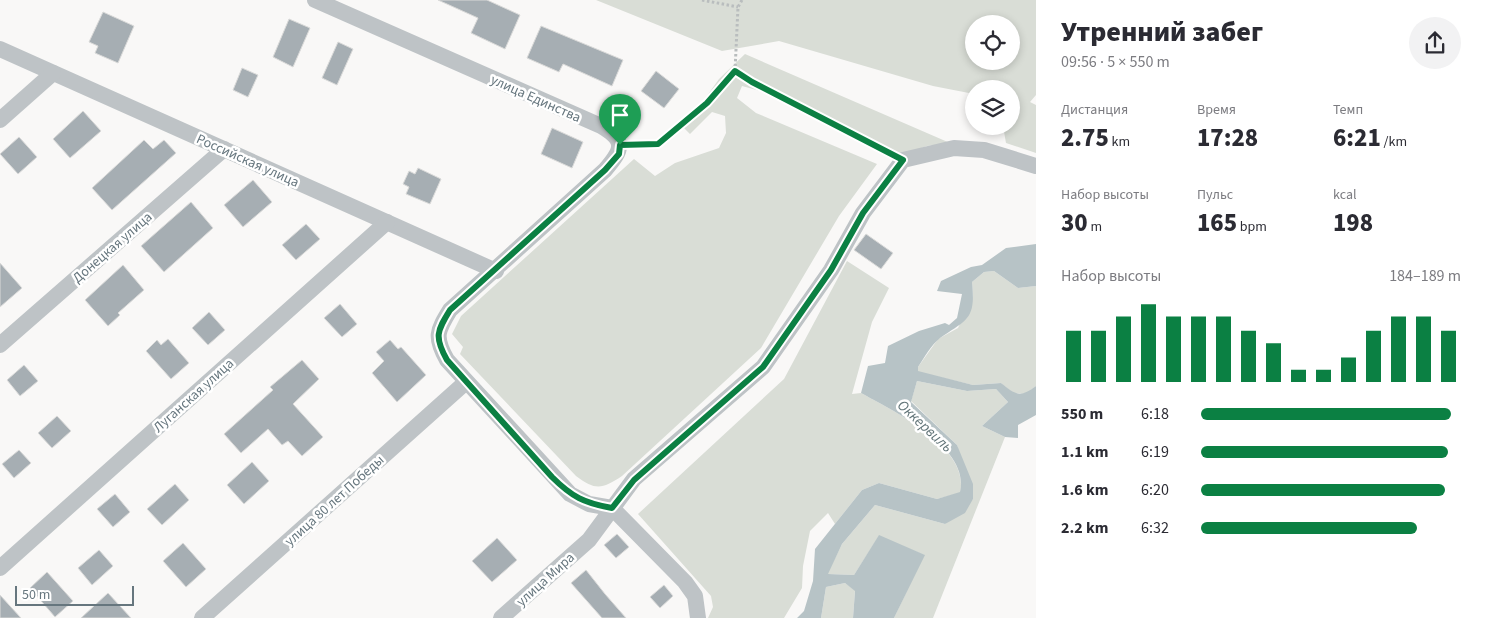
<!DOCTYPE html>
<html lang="ru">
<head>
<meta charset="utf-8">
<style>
	:root { --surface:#fff; --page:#f2f2f3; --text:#2b2b33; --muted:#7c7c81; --accent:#0b8043 }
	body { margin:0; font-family:"Source Sans 3",sans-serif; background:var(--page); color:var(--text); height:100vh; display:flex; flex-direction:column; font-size:19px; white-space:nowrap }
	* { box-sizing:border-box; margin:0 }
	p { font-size:16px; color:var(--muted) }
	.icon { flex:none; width:28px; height:28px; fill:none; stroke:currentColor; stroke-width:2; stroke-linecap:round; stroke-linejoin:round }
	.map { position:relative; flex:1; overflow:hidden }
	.side { display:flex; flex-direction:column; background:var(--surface); width:450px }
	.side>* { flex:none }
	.controls { position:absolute; left:965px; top:15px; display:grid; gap:10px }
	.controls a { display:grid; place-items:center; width:55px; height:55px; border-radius:50%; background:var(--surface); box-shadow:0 2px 8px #0003; font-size:25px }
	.scale { position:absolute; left:15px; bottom:12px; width:119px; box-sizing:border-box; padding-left:5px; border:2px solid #66767e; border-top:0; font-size:14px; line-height:18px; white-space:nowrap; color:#66767e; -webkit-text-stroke:4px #fff; paint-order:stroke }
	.pin { position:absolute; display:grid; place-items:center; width:42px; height:42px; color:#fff; margin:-51px -21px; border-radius:50% 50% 50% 0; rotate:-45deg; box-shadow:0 0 5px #0007 }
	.pin .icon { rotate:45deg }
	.round { display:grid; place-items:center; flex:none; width:52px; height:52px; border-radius:26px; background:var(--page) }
	.summary { display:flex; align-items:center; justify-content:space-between; height:85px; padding:0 25px }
	h1 { font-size:28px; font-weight:800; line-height:38px }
	.metrics { display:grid; grid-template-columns:repeat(3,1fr); gap:8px; height:85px; padding:5px 25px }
	.metrics div { display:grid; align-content:center }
	.metrics b { font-size:25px; font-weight:800 }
	.metrics small { font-size:14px; font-weight:400 }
	.metrics p { font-size:14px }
	.chart { height:140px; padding:10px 25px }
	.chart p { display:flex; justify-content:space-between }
	.chart svg { width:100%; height:90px; margin-top:5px; stroke:var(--accent); stroke-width:6 }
	ul { padding:0 25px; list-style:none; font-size:16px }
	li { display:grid; grid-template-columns:80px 60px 1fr; align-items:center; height:38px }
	li i { height:12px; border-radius:6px; background:var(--accent) }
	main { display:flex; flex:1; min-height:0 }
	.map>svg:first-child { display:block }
	.green { fill:#d9ddd6; fill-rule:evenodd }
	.water { fill:#b7c3c6 }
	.building { fill:#a6aeb3; stroke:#dadad9 }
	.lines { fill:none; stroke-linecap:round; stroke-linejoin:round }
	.path { stroke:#b9bdbe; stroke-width:3; stroke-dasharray:2.5 2.5; stroke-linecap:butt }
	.minor { stroke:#bec3c6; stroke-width:16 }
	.route-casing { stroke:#fff; stroke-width:10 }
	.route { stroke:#0b8043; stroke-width:6 }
	.labels { text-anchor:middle; stroke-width:5; stroke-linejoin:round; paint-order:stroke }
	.street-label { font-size:14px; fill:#66767e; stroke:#fff }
	.water-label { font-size:15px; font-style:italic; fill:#617478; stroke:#fff }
</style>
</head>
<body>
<main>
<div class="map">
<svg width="1036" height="618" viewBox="0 0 1036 618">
	<rect width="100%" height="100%" fill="#f9f8f7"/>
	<!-- green -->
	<g class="green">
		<path d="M596,0h440v95l-6,7 6,3v48l-30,-10 -3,-17h8v-37h-37v5l-41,-8 -154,-45 -57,10zM974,24h37v37h-37z"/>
		<path d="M745,54l205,89 -23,3 -33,12 -134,-67 -18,-5 -5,12 19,15 121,51 -38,52 -78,132 -139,128c-20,13 -26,15 -46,0l-116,-122 3,-7 -11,-13 9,-18 173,-157 21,17 20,-13 44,-15 7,-15 -1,-17 -13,-4 -22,22 -6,-6 35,-49z"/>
		<path d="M847,261l42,27 -17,34 -20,72 9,-1c32,18 110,54 99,100l-23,6 -58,-16 -17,7 -27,34 -7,-11 -18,18 -7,35 -1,22 -18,30h-76l5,-11 -2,-11 -73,-82 146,-135z"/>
		<polygon points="994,271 1018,288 1036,286 1036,386 1026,394 1013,393 1001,383 973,385 918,372 918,367 938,339 958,328 973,296 972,282 984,272"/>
		<polygon points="917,381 967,391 996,389 1008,402 982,426 1005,437 933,618 894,618 924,555 879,536 854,575 827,574 842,544 875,505 945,524 973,499 957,445 911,401"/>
		<polygon points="845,583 855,590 853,618 821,618 826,587"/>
	</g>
	<!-- water -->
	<path class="water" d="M1036,244v42l-18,2 -24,-17 -10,1 -12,10c4,38 -5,37 -32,56 -9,7 -16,20 -22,29v4l55,14 28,-2c15,12 19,15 35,3v29l-18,10v13l-13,-1 -23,-11 26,-24 -12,-13 -29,2 -50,-10 -6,21 46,43 16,39v15l-8,14 -20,11 -70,-19 -33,39 -14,30 26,1 25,-40 46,20 -31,63h-41l2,-27 -10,-8 -19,4 -5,31h-24l7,-7 9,-30 2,-32 47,-59 17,-7 58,16 23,-7c11,-45 -67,-81 -99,-99l7,-27 17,-3 3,-17 31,-15 26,-8 4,2 8,-7 5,-24 -25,-3 4,-10 30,-14 11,-2 24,-17z"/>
	<!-- building -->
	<g class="building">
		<polygon points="438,0 487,0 520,15 505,49 471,33 478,18"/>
		<polygon points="103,12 134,26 118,63 95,53 98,46 89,42"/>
		<polygon points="289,19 310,28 293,67 273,57"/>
		<polygon points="541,26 623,60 612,86 563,64 559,72 527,58"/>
		<polygon points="338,42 353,49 337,85 322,78"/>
		<polygon points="242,68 258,75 248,97 233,90"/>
		<polygon points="656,71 679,89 664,108 641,91"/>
		<polygon points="83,111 101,131 70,158 53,139"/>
		<polygon points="552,128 583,142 572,168 541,154"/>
		<polygon points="19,137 37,157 18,174 0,154"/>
		<polygon points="144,140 153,149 164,140 176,153 112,210 92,188"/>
		<polygon points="418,168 441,179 430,204 406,194 409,187 403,184 409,171 415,174"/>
		<polygon points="253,180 272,202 243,227 224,205"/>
		<polygon points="191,202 213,228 164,272 141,246"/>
		<polygon points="306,224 320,239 296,260 282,245"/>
		<polygon points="866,234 893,253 881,269 854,250"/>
		<polygon points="0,263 22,288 0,307"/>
		<polygon points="123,265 144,290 118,313 120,315 108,326 85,300"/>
		<polygon points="340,304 357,324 342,337 324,318"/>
		<polygon points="209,312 225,330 208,345 192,328"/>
		<polygon points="168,339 189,363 171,379 146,351 157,340 161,345"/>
		<polygon points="390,340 398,349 401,347 426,375 397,402 372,373 384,361 376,352"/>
		<polygon points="302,360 319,379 293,404 323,437 302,456 288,441 282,445 268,429 241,453 224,434 273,390 270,387"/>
		<polygon points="24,365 38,381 20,396 7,380"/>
		<polygon points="57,416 71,431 52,448 38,433"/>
		<polygon points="19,450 31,463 14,478 2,464"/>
		<polygon points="252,462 269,481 244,504 227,485"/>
		<polygon points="175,484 189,500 162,525 147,509"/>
		<polygon points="115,494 130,512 113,527 97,509"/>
		<polygon points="617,534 629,547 616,558 604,545"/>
		<polygon points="497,538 517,560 492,582 472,561"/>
		<polygon points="183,543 206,569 186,587 163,561"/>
		<polygon points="99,550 113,566 92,585 78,568"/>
		<polygon points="586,570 605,594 626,618 602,618 571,583"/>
		<polygon points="47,572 73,601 55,617 30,588"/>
		<polygon points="664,585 673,596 660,608 650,597"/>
		<polygon points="108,593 131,618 81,618"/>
		<polygon points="0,595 21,618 0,618"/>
	</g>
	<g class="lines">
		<!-- path -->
		<g class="path">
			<polyline points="702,0 738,7"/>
			<polyline points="735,71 752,82 889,153"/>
			<polyline points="634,145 658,144 707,103 735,71 738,7 742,0"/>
		</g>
		<!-- minor -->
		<g class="minor">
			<path d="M315,0l286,126c25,15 22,23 4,44l-155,140c-13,21 -16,27 -3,50l123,134 19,10 23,4 73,74 10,14 3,22"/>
			<polyline points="0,49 496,271"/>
			<polyline points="0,120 53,73"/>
			<polyline points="0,345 224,149"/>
			<polyline points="0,568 387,222"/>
			<polyline points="202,618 466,382"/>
			<polyline points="501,618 589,540 634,479 763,367 831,270 863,213 903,160 954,148 984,150 1036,166"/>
		</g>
	</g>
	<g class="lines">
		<!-- route casing -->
		<g class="route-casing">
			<path id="route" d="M735,71l17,11 151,78 -40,53 -32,57 -68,97 -129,113 -22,28c-28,-5 -40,-11 -60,-31l-105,-117c-13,-23 -10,-29 3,-50l155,-140 14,-16 1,-9 38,-1 49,-41z"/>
		</g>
		<!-- route -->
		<use href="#route" class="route"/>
	</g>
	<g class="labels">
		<!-- street labels -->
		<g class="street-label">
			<text transform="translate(536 98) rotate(24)" y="5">улица Единства</text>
			<text transform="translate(248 160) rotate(24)" y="5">Российская улица</text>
			<text transform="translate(112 247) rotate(-41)" y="5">Донецкая улица</text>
			<text transform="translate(193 395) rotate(-42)" y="5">Луганская улица</text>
			<text transform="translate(334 500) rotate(-42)" y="5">улица 80 лет Победы</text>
			<text transform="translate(545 579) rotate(-42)" y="5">улица Мира</text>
		</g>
		<!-- water labels -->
		<g class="water-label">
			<text transform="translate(925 426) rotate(43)" y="5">Оккервиль</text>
		</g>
	</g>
</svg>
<div class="controls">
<a><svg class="icon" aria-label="locate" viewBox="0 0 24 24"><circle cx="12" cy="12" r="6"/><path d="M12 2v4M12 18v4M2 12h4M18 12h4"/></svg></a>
<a><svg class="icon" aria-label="layers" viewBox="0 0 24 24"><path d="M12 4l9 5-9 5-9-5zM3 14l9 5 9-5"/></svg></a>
</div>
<div class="scale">50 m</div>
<div class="pin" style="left:620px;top:145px;background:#1e9e55"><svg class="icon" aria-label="arrive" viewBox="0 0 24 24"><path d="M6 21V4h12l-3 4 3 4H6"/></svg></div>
</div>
<section class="side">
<div class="summary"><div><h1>Утренний забег</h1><p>09:56 · 5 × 550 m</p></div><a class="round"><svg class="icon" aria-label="share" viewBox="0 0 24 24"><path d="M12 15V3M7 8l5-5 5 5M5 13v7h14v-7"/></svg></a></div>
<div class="metrics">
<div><p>Дистанция</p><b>2.75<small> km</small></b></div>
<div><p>Время</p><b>17:28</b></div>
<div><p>Темп</p><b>6:21<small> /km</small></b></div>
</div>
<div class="metrics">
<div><p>Набор высоты</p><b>30<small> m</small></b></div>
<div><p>Пульс</p><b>165<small> bpm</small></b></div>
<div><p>kcal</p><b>198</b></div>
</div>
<div class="chart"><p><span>Набор высоты</span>184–189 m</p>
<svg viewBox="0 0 160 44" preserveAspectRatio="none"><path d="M5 44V19M15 44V19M25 44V12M35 44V6M45 44V12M55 44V12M65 44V12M75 44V19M85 44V25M95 44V38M105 44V38M115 44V32M125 44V19M135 44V12M145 44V12M155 44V19"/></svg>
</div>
<ul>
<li><b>550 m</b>6:18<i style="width:96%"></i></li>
<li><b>1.1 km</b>6:19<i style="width:95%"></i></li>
<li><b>1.6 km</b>6:20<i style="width:94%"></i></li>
<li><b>2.2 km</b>6:32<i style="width:83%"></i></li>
</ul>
</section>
</main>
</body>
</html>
